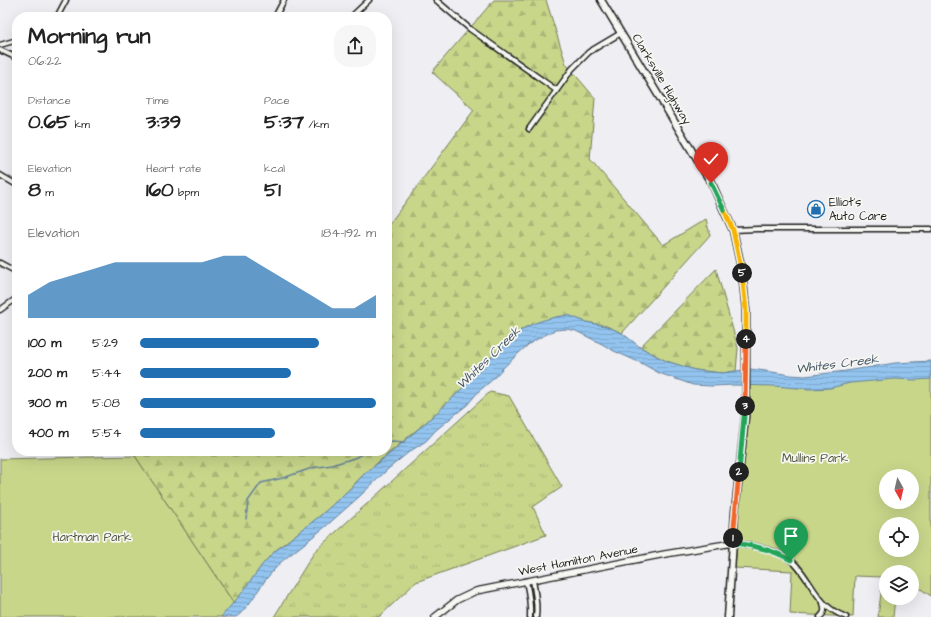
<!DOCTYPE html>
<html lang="en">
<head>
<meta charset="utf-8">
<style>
	:root { --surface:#fff; --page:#f6f6f6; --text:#222; --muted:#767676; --accent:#1f6fb2 }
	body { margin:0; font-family:"Architects Daughter",sans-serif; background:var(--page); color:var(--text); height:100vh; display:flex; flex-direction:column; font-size:15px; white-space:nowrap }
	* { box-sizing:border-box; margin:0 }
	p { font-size:13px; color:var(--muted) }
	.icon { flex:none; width:22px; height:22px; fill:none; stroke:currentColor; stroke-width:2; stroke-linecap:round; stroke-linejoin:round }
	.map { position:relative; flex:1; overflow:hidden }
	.side { position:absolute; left:12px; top:12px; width:380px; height:444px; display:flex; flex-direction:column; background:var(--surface); border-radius:16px; box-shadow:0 4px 16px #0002 }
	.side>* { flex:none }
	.needle { width:26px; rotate:172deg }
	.controls { position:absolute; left:879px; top:469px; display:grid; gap:8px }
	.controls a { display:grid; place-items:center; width:40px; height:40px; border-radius:50%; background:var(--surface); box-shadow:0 4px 16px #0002; font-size:20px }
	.pin { position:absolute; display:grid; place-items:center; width:34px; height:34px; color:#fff; margin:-41px -17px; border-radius:50% 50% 50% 0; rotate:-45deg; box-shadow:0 0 4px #0007 }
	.pin .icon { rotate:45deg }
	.km { position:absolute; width:20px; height:20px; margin:-10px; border-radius:50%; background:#222; color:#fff; font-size:11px; line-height:20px; text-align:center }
	.round { display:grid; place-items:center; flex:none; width:42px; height:42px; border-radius:16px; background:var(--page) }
	.overview { display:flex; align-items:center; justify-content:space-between; height:68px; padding:0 16px }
	h1 { font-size:22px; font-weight:800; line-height:30px }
	.stats { display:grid; grid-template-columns:repeat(3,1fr); gap:6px; height:68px; padding:4px 16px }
	.stats div { display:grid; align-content:center }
	.stats b { font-size:20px; font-weight:800 }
	.stats small { font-size:11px; font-weight:400 }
	.stats p { font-size:11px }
	.chart { height:112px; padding:8px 16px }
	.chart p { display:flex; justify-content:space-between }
	.chart svg { width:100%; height:72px; margin-top:4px; fill:var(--accent); opacity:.7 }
	ul { padding:0 16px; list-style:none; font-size:13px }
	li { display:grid; grid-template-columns:64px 48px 1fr; align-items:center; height:30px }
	li i { height:10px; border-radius:5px; background:var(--accent) }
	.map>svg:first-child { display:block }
	.grass { fill:url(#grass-tufts); stroke:#727953 }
	.forest { fill:url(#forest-firs); stroke:#727953 }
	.green { fill:#c8d68a; stroke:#727953; fill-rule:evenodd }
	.water { fill:url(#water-rules); stroke:#63819b }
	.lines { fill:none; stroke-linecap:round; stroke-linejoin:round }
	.stream { stroke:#63819b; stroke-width:1.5 }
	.street-casing { stroke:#1c1c1c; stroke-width:7 }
	.secondary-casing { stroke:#1c1c1c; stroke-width:8 }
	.primary-casing { stroke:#1c1c1c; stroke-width:9 }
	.street { stroke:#f6f6f2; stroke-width:4 }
	.secondary { stroke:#f6f6f2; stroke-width:5.5 }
	.primary { stroke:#f6f6f2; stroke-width:6 }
	.split-1-casing { stroke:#fff; stroke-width:8 }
	.split-2-casing { stroke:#fff; stroke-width:8 }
	.split-3-casing { stroke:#fff; stroke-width:8 }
	.split-4-casing { stroke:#fff; stroke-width:8 }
	.split-5-casing { stroke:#fff; stroke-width:8 }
	.split-6-casing { stroke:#fff; stroke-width:8 }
	.split-7-casing { stroke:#fff; stroke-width:8 }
	.split-1 { stroke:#22a559; stroke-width:5 }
	.split-2 { stroke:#f0652b; stroke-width:5 }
	.split-3 { stroke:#22a559; stroke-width:5 }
	.split-4 { stroke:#f0652b; stroke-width:5 }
	.split-5 { stroke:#f5b400; stroke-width:5 }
	.split-6 { stroke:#f5b400; stroke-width:5 }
	.split-7 { stroke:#22a559; stroke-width:5 }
	.labels { text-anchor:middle; stroke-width:3.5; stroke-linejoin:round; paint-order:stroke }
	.street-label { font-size:12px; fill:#1c1c1c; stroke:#f6f6f2 }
	.poi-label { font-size:12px; fill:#1c1c1c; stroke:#f6f6f2; text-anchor:start }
	.park-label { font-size:12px; fill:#50543d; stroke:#f6f6f2 }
	.water-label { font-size:13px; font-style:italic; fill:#465766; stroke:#f6f6f2 }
</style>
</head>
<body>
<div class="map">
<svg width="931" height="617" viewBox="0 0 931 617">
	<defs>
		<pattern id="grass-tufts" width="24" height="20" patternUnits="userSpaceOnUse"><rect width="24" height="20" fill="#c8d68a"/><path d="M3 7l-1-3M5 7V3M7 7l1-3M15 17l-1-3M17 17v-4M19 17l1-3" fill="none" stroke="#abb776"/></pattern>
		<pattern id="forest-firs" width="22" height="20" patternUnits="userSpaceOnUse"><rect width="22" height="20" fill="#c8d68a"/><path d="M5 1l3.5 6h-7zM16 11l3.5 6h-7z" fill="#abb776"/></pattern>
		<pattern id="water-rules" width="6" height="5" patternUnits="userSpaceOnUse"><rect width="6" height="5" fill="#93c4ef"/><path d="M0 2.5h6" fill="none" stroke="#7ea8cc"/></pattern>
	</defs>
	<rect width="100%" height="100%" fill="#efeef3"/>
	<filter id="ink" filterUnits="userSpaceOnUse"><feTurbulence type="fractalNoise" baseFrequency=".025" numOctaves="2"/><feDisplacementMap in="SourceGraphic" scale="8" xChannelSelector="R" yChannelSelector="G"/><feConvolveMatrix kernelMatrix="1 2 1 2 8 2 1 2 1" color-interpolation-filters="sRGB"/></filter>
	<g filter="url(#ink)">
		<!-- grass -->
		<polygon class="grass" points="490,392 509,396 562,487 533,507 546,535 416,582 379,617 274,617 315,551"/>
		<!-- forest -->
		<g class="forest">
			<path d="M494,0h52l20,64 29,34 -5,61 73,86 43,-26 4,16 -88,98 -16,-7 -20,-4 -18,-6 -11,1 -24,7 -11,5 -78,78 -81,68c-13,14 -27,28 -42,40 -15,13 -31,23 -46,36 -16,15 -27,36 -40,54l-100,-149 6,-5h246v-224l87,-117 -42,-38z"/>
			<polygon points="716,269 738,348 736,371 722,373 695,370 666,361 640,347"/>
		</g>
		<!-- green -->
		<g class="green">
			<path d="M931,374v222l-19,-13v-11h-26v26h9l-2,19h-15l5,-40 -28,-1 -2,41 -63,-3 2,-43 -57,-3 12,-186zM886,476h26v26h-26zM886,524h26v26h-26z"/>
			<polygon points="135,456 235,605 226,617 0,617 0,459"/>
		</g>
		<!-- water -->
		<path class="water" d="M568,315l18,7 20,4 16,7 18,14 26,14 29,9 27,3 28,-4 16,2 24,4 15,1 41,-5 49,-8 36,-2v18l-15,1 -21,-1 -45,4 -20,5 -20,1 -36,-3 -40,-1 -22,1 -19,-1 -34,-12 -16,-9 -29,-13 -12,-7 -26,-13 -9,-2 -12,1 -14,7 -12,7 -9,8 -17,16 -11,12 -13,11 -12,14 -31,25 -10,11 -17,11 -21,17 -28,27 -35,31 -44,35 -15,17 -17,25 -9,10 -4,3h-15l20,-23 21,-29 12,-13 29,-23 17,-13 33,-30 10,-11c28,-22 55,-45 81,-69 27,-24 49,-56 78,-76 12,-9 32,-13 46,-15z"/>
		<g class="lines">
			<!-- stream -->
			<g class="stream">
				<polyline points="387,443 391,441 404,442"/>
				<polyline points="246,519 248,501 261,483 283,478 312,468 332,465 354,458 369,451"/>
			</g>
			<!-- street casing -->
			<g class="street-casing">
				<g id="street">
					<polyline points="436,0 470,29 556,90"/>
					<polyline points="57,17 66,0"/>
					<polyline points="275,17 284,0"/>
					<polyline points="351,17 369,0"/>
					<polyline points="0,45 17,40"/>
					<polyline points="0,50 17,58"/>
					<polyline points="529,129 572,69 589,52 621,33"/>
					<polyline points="0,175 17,185"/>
					<polyline points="733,230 757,229 931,229"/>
					<polyline points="0,263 17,272"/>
					<polyline points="0,310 17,298"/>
					<path d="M733,543c19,2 49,7 63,22 18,20 21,41 50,52"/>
					<path d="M533,580c2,13 5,24 3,37"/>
					<path d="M526,581c3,13 5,23 4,36"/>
					<path d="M820,617c5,-4 5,-8 3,-14"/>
				</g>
			</g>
			<!-- secondary casing -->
			<g class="secondary-casing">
				<polyline id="secondary" points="435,617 457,600 476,591 665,554 733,543"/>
			</g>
			<!-- primary casing -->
			<g class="primary-casing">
				<polyline id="primary" points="601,0 713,186 721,204 733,230 742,272 746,310 746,408 735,512 728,617"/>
			</g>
			<!-- street -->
			<use href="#street" class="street"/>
			<!-- secondary -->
			<use href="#secondary" class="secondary"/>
			<!-- primary -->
			<use href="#primary" class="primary"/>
		</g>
	</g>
	<g class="lines" filter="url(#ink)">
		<!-- split-1 casing -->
		<g class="split-1-casing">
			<path id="split-1" d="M733,538v5c20,2 40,7 58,17"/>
		</g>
		<!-- split-2 casing -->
		<g class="split-2-casing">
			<polyline id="split-2" points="733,538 739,472"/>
		</g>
		<!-- split-3 casing -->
		<g class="split-3-casing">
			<polyline id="split-3" points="739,472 745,406"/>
		</g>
		<!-- split-4 casing -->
		<g class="split-4-casing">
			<polyline id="split-4" points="745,406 746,339"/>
		</g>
		<!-- split-5 casing -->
		<g class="split-5-casing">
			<polyline id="split-5" points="742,273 746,310 746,339"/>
		</g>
		<!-- split-6 casing -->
		<g class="split-6-casing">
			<polyline id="split-6" points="724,210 733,230 742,273"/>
		</g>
		<!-- split-7 casing -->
		<g class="split-7-casing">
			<polyline id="split-7" points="711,183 724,210"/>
		</g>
		<!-- split-1 -->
		<use href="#split-1" class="split-1"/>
		<!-- split-2 -->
		<use href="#split-2" class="split-2"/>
		<!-- split-3 -->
		<use href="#split-3" class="split-3"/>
		<!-- split-4 -->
		<use href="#split-4" class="split-4"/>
		<!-- split-5 -->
		<use href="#split-5" class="split-5"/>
		<!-- split-6 -->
		<use href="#split-6" class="split-6"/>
		<!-- split-7 -->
		<use href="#split-7" class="split-7"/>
	</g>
	<!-- icons -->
	<defs>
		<g id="shop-ring" transform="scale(0.9)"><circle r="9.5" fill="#f6f6f2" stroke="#1f6fb2" stroke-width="1.5"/><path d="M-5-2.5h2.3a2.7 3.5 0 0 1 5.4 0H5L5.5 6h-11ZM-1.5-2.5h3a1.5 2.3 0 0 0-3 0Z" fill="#1f6fb2"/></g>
	</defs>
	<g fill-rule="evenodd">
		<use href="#shop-ring" x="816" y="209"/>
	</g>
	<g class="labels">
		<!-- street labels -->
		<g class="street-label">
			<text transform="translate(662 79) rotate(59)" y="4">Clarksville Highway</text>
			<text transform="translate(578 560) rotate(-11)" y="4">West Hamilton Avenue</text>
		</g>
		<!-- poi labels -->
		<g class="poi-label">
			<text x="829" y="206">Elliot's<tspan x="829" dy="14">Auto Care</tspan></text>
		</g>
		<!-- park labels -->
		<g class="park-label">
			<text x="815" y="462">Mullins Park</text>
			<text x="92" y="541">Hartman Park</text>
		</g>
		<!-- water labels -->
		<g class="water-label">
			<text transform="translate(488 357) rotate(-44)" y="5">Whites Creek</text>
			<text transform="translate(837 363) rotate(-7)" y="5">Whites Creek</text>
		</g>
	</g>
</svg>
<div class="controls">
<a><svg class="needle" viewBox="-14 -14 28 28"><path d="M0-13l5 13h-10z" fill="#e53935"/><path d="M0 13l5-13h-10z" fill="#767676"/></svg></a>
<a><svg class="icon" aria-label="locate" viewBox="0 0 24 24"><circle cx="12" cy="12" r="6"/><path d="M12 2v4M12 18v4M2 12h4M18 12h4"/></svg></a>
<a><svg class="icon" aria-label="layers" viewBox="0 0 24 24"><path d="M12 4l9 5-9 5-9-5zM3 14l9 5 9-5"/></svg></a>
</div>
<div class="pin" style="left:791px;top:560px;background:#1e9e55"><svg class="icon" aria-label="arrive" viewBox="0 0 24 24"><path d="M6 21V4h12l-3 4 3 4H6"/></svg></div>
<div class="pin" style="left:711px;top:183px;background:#d93025"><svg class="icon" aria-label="check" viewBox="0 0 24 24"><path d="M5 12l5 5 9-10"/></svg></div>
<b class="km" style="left:733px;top:538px">1</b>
<b class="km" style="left:739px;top:472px">2</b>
<b class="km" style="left:745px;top:406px">3</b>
<b class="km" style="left:746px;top:339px">4</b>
<b class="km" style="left:742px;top:273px">5</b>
<section class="side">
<div class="overview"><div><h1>Morning run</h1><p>06:22</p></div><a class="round"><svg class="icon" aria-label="share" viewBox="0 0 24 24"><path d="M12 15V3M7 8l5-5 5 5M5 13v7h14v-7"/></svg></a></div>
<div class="stats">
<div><p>Distance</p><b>0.65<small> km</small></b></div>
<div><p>Time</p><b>3:39</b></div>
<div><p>Pace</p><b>5:37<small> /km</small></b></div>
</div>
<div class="stats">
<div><p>Elevation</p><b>8<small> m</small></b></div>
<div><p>Heart rate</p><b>160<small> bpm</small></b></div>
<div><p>kcal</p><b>51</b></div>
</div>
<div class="chart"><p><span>Elevation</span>184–192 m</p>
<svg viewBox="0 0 160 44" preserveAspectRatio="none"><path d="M0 44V30L10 22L20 18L30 14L40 10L50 10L60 10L70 10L80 10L90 6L100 6L110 14L120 22L130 30L140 38L150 38L160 30V44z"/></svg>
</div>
<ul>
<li><b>100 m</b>5:29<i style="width:76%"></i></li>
<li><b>200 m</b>5:44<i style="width:64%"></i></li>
<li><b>300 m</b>5:08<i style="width:100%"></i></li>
<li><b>400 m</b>5:54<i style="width:57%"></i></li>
</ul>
</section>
</div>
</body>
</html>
